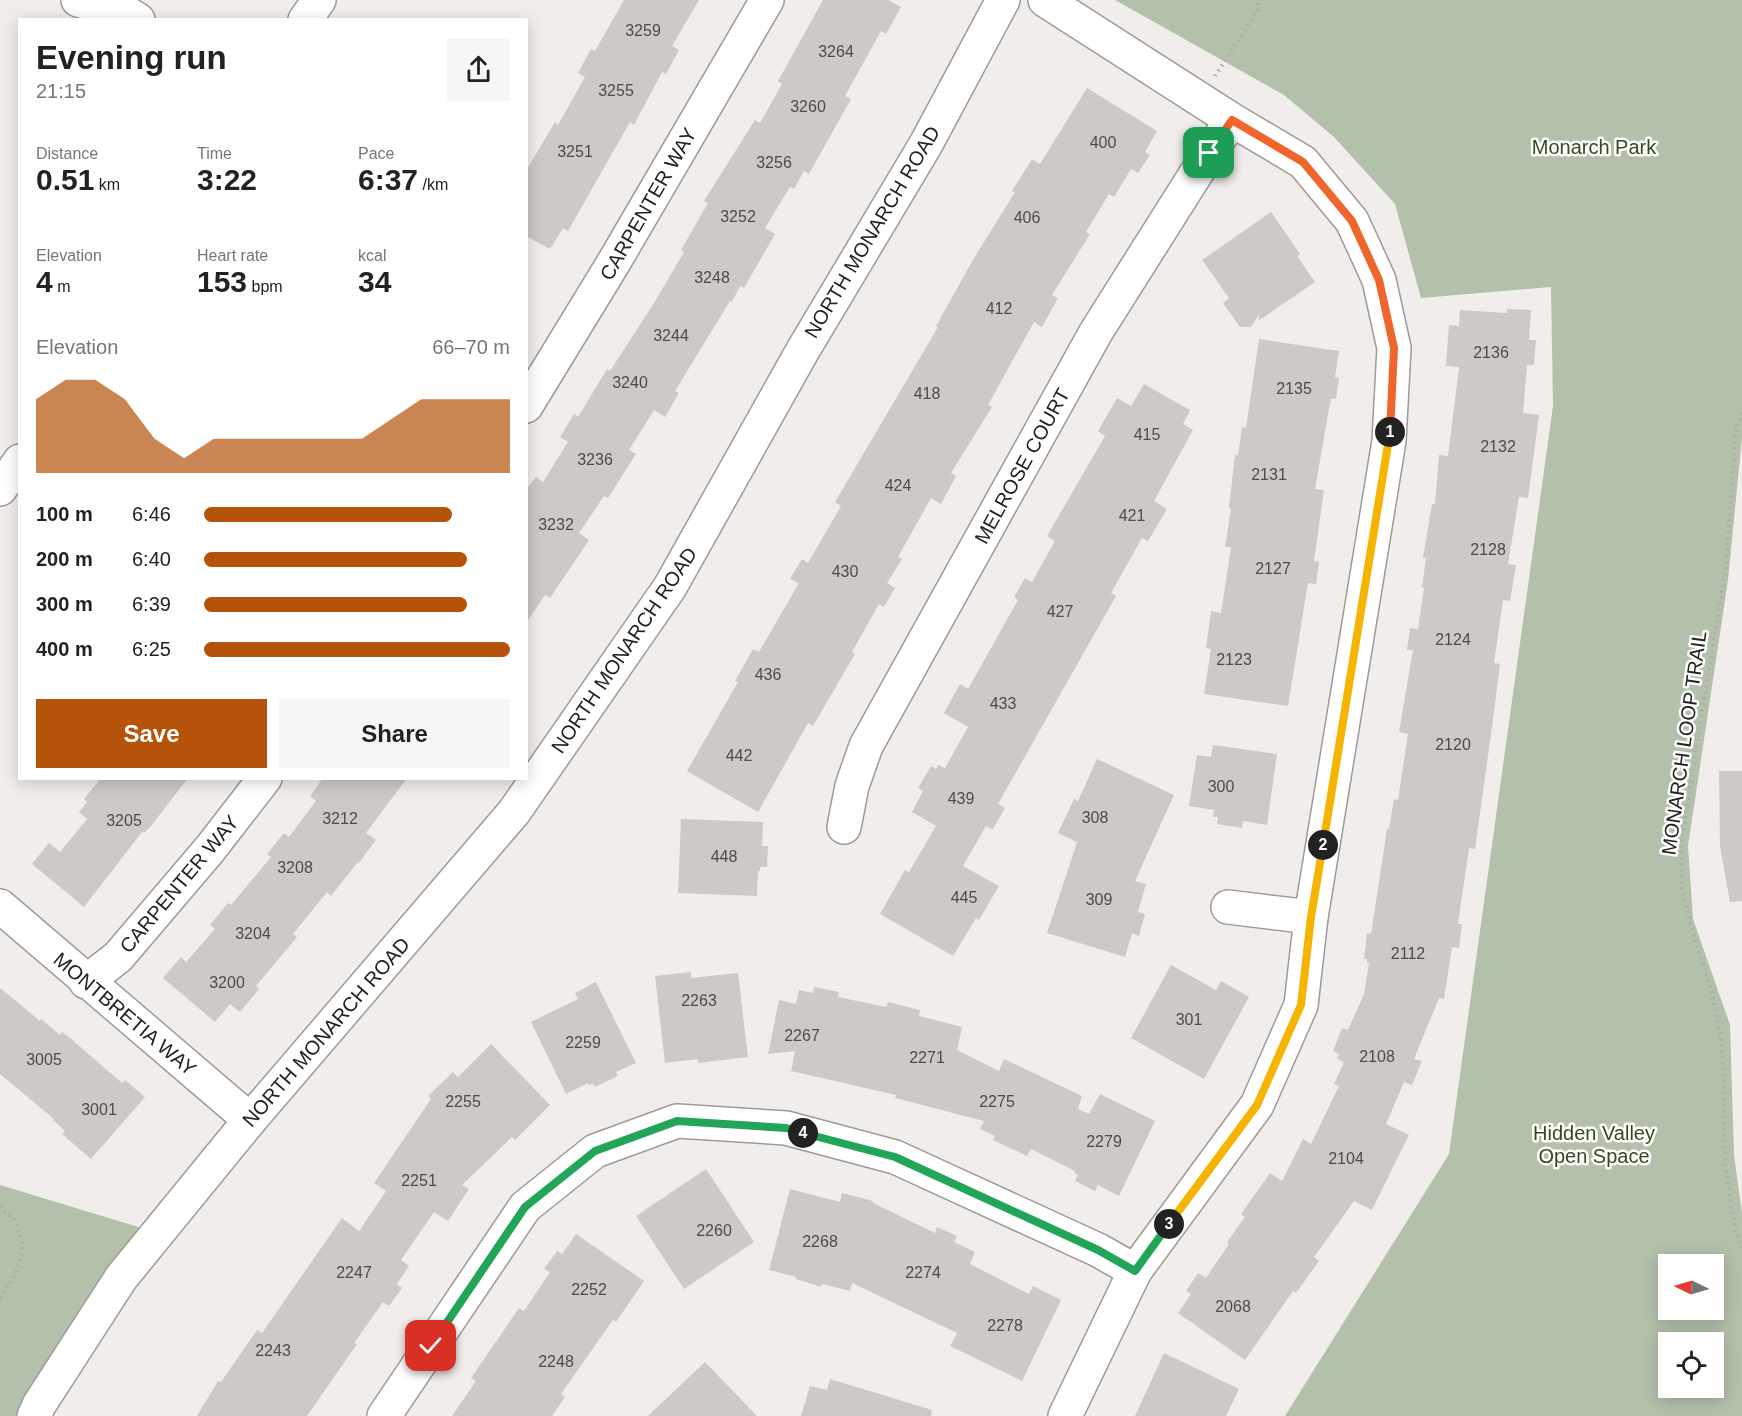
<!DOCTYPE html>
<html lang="en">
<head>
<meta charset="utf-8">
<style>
	:root { --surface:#fff; --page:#f6f6f6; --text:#222; --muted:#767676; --accent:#b45309 }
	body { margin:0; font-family:Arial,sans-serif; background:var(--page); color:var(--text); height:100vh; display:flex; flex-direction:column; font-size:22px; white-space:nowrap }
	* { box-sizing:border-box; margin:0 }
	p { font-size:20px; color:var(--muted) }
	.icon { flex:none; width:33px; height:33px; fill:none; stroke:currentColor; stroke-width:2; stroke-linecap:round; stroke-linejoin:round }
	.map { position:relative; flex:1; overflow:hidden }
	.drawer { position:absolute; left:18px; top:18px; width:510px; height:762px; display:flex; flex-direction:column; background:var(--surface); border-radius:0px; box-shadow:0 3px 15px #0003 }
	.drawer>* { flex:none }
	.needle { width:39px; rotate:275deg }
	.buttons { position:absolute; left:1658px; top:1254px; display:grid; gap:12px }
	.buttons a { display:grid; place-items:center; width:66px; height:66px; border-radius:0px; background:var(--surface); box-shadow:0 3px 15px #0003; font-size:30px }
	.pin { position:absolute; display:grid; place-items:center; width:51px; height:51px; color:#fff; margin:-26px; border-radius:12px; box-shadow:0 3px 9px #0006 }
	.km { position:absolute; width:30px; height:30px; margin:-15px; border-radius:50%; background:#222; color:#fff; font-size:16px; line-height:30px; text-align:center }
	.round { display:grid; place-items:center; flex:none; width:63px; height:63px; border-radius:0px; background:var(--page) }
	.overview { display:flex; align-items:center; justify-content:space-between; height:102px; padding:0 18px }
	h1 { font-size:33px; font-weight:800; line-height:45px }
	.metrics { display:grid; grid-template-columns:repeat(3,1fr); gap:9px; height:102px; padding:6px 18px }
	.metrics div { display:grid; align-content:center }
	.metrics b { font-size:30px; font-weight:800 }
	.metrics small { font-size:16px; font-weight:400 }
	.metrics p { font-size:16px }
	.chart { height:168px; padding:12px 18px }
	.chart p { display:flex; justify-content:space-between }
	.chart svg { width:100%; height:108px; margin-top:6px; fill:var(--accent); opacity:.7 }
	.primary-button { display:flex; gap:12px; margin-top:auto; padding:12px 18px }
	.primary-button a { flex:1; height:69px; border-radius:0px; background:var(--accent); color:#fff; font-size:24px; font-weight:800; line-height:69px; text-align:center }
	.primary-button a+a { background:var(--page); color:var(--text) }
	ul { padding:0 18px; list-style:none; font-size:20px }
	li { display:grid; grid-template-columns:96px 72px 1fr; align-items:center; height:45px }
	li i { height:15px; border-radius:8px; background:var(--accent) }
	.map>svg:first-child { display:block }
	.green { fill:#b3c0aa; fill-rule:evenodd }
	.building { fill:#ccc9c6 }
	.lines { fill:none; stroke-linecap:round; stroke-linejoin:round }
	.minor-casing { stroke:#9d9a98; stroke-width:36 }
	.path { stroke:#aeaba9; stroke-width:4; stroke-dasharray:1.5 4.5; stroke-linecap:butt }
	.minor { stroke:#fff; stroke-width:33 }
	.split-1-casing { stroke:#fff; stroke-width:12 }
	.split-2-casing { stroke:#fff; stroke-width:12 }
	.split-3-casing { stroke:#fff; stroke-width:12 }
	.split-4-casing { stroke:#fff; stroke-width:12 }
	.split-5-casing { stroke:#fff; stroke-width:12 }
	.split-1 { stroke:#f0652b; stroke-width:8 }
	.split-2 { stroke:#f5b400; stroke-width:8 }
	.split-3 { stroke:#f5b400; stroke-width:8 }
	.split-4 { stroke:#22a559; stroke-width:8 }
	.split-5 { stroke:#22a559; stroke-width:8 }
	.labels { text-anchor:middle; stroke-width:5; stroke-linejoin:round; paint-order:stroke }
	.number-label { font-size:16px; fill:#4d4c4a }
	.park-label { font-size:20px; fill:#324a1d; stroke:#fff }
	.street-label { font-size:20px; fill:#232221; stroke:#fff }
</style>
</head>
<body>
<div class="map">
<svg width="1742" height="1416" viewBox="0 0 1742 1416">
	<rect width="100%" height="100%" fill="#f1edeb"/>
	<!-- green -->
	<g class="green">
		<path d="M1115,0h627v438l-14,142 -40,266 5,73 37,106 4,130 8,58v203h-457l164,-262 104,-748 -2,-119 -130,11 -26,-94 -61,-67 -50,-42zM1713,1264v46h-45v-46zM1713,1342v46h-45v-46z"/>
		<polygon points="0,1185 158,1233 34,1416 0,1416"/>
	</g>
	<!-- building -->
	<g class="building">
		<polygon points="624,0 699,0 672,46 679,50 666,74 662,72 634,125 630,122 568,231 563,228 550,249 526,236 526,171 555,122 558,125 585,77 578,73 591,49 595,51"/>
		<polygon points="823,0 888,0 901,7 886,34 881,31 845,96 851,99 809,174 804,171 794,189 790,187 765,228 775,234 744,288 740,286 732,302 730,301 675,391 679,393 665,417 654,410 629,450 636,454 608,498 604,496 579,533 589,540 550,598 545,595 526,623 526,490 536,477 543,482 568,442 560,437 574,414 578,417 607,369 610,371 654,303 684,252 681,250 708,203 704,201 755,120 760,123 782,84 778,81"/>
		<polygon points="1087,88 1157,131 1145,152 1150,155 1138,173 1131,169 1114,197 1109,194 1086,232 1090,234 1052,295 1058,298 1042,327 1034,322 988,405 992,407 951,473 956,476 941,504 931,498 898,557 902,559 887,583 895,588 884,607 879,604 852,652 855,654 813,726 808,723 758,812 687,771 738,682 735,681 753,649 759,652 799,583 790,579 802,559 808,563 841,506 835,502 938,327 936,326 974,258 1015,192 1012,191 1032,159 1040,164"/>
		<polygon points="1271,212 1300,254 1297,256 1315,282 1258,321 1260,313 1251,327 1240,327 1223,303 1229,298 1202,260"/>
		<polygon points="1507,309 1531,310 1529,340 1536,340 1534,365 1527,365 1523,413 1539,415 1528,498 1519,497 1508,564 1516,565 1510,601 1503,600 1494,663 1500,664 1492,727 1475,849 1469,848 1458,924 1462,924 1459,948 1452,947 1444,999 1439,998 1414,1059 1422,1061 1412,1085 1404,1082 1386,1124 1409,1135 1372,1210 1354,1201 1314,1257 1319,1261 1296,1293 1293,1291 1245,1360 1178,1313 1191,1294 1186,1291 1198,1273 1206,1278 1229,1244 1227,1242 1245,1217 1241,1214 1270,1173 1282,1181 1303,1139 1311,1144 1339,1086 1334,1084 1344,1062 1337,1059 1339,1054 1333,1051 1342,1028 1348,1030 1364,994 1369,963 1367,963 1367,959 1364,959 1367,933 1371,934 1387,829 1389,829 1394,799 1398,800 1408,734 1399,732 1413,650 1407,650 1410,628 1418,629 1424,588 1422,587 1426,558 1423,558 1432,504 1435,504 1439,455 1448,456 1459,367 1446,366 1449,325 1459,326 1460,310 1507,313"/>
		<polygon points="1259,339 1339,351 1335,377 1339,378 1336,399 1331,398 1315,489 1324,490 1314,561 1319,562 1316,584 1308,583 1288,706 1204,694 1211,649 1206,648 1211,611 1221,613 1231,547 1225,547 1231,509 1229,508 1235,454 1238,456 1242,427 1246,428"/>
		<polygon points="1144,384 1190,410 1183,424 1193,430 1154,501 1167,509 1148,541 1142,538 1111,593 1116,596 998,804 1005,808 993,829 986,826 963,866 999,886 979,920 976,918 953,956 880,914 905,870 909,872 936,826 912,812 923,791 918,788 931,766 936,769 938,765 945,768 968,727 944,713 960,684 968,689 1018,600 1014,597 1025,578 1032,582 1055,541 1047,536 1105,436 1098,431 1117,398 1131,406"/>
		<polygon points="1213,745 1277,754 1267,825 1243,821 1242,828 1217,824 1218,817 1213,817 1214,810 1189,806 1197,755 1211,757"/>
		<polygon points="1097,759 1174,795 1135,881 1146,884 1138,912 1145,914 1139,936 1132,933 1125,957 1047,933 1077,842 1058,833 1074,799 1078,801"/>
		<polygon points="1719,771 1742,771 1742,901 1730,902 1720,847"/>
		<polygon points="101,778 188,778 151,826 144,833 142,832 84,907 32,864 49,843 60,852 87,819 79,812 87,802 84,799"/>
		<polygon points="323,778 407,778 366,833 376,840 358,864 357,863 331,896 327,892 293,934 297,937 256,986 259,989 240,1012 230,1004 215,1022 163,978 181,957 186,962 215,929 210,925 228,903 231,905 271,857 267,854 284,833 289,837 316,801 310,796"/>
		<polygon points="681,819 763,822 762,846 768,846 767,867 760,867 760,871 758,871 757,896 678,893"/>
		<polygon points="1171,965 1216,990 1221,981 1249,997 1204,1079 1131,1038"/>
		<polygon points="691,972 691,978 738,973 748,1057 698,1063 698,1059 665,1063 655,976"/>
		<polygon points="596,982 636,1063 616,1072 618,1076 595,1087 593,1084 589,1085 588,1083 566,1094 531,1022 578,999 575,993"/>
		<polygon points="814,987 839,992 838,997 886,1007 888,1002 920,1010 919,1016 962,1027 957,1050 999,1071 1004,1059 1082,1096 1078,1109 1089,1114 1100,1094 1155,1121 1119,1196 1098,1185 1095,1191 1075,1181 1078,1175 1074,1173 1075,1171 1031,1149 1027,1156 993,1140 995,1136 980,1129 984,1121 895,1098 896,1095 791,1071 795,1051 768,1054 779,1000 796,1004 799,990 813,993"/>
		<polygon points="0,988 40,1021 41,1019 60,1035 62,1032 70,1038 122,1083 125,1080 145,1097 91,1159 62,1134 65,1131 53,1120 54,1119 0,1074"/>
		<polygon points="491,1044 550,1105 515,1140 512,1137 462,1185 469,1189 448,1221 434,1212 401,1260 409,1266 397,1284 402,1288 389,1306 383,1302 354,1343 357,1344 307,1416 197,1416 218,1381 221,1382 257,1330 262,1333 342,1218 359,1231 386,1191 374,1183 431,1099 428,1096 453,1072 458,1077"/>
		<polygon points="706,1169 754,1242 684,1289 636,1216"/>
		<polygon points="790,1189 840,1202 842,1193 873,1201 873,1203 935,1233 937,1227 957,1236 954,1242 975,1252 970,1264 1029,1294 1033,1286 1061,1300 1022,1381 950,1346 957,1333 852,1283 850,1291 822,1284 821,1287 796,1279 796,1277 769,1270"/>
		<polygon points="576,1234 644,1281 616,1322 613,1320 561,1394 565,1397 552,1416 452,1416 476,1381 471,1378 519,1308 524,1311 550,1272 544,1269 557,1251 562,1254"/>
		<polygon points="1164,1353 1239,1389 1226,1416 1135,1416"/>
		<polygon points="705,1362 757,1416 648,1416"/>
		<polygon points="830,1379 932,1410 931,1416 801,1416 810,1386 827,1390"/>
	</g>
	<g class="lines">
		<!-- minor casing -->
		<g class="minor-casing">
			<g id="minor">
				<polyline points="78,0 127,13 138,20"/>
				<polyline points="1045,0 1232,120 1303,162 1352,221 1379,280 1394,348 1389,441 1311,917 1301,1005 1257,1105 1135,1271 1065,1416"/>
				<polyline points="305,20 319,0"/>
				<polyline points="526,406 614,262 767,0"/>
				<polyline points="0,489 20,461"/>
				<polyline points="844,827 852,786 866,746 1096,332 1209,153 1232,120"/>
				<polyline points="0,906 250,1120"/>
				<polyline points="1228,907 1311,917"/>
				<polyline points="86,982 118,957 210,849 265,778"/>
				<polyline points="34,1416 39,1405 121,1278 250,1120 514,812 670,587 803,350 926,144 1003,0"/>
				<polyline points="384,1416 525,1207 595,1151 677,1121 786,1128 895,1157 1098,1250 1135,1271"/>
			</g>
		</g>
		<!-- path -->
		<g class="path">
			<polyline points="1215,76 1258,10 1258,0"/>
			<polyline points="1742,413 1736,427 1726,566 1682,837 1682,889 1694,937 1713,996 1723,1055 1725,1168 1736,1232 1742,1252"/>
			<path d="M0,1207c4,4 10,8 14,13 17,26 3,56 -14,78"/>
		</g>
		<!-- minor -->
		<use href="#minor" class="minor"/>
	</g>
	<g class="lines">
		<!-- split-1 casing -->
		<g class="split-1-casing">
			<polyline id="split-1" points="1209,153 1232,120 1303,162 1352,221 1379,280 1394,348 1390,432"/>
		</g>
		<!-- split-2 casing -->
		<g class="split-2-casing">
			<polyline id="split-2" points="1323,845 1390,432"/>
		</g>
		<!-- split-3 casing -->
		<g class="split-3-casing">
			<polyline id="split-3" points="1169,1224 1257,1105 1301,1005 1311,917 1323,845"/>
		</g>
		<!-- split-4 casing -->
		<g class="split-4-casing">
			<polyline id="split-4" points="803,1133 895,1157 1098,1250 1135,1271 1169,1224"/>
		</g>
		<!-- split-5 casing -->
		<g class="split-5-casing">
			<polyline id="split-5" points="431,1346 525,1207 595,1151 677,1121 786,1128 803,1133"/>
		</g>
		<!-- split-1 -->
		<use href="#split-1" class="split-1"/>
		<!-- split-2 -->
		<use href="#split-2" class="split-2"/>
		<!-- split-3 -->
		<use href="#split-3" class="split-3"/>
		<!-- split-4 -->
		<use href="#split-4" class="split-4"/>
		<!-- split-5 -->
		<use href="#split-5" class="split-5"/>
	</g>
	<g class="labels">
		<!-- number labels -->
		<g class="number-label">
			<text x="643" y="36">3259</text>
			<text x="836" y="57">3264</text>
			<text x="616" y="96">3255</text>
			<text x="808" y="112">3260</text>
			<text x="1103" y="148">400</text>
			<text x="575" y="157">3251</text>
			<text x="774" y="168">3256</text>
			<text x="738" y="222">3252</text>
			<text x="1027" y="223">406</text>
			<text x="712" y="283">3248</text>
			<text x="999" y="314">412</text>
			<text x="671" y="341">3244</text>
			<text x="1491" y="358">2136</text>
			<text x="630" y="388">3240</text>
			<text x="1294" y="394">2135</text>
			<text x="927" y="399">418</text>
			<text x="1147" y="440">415</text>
			<text x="1498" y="452">2132</text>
			<text x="595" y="465">3236</text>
			<text x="1269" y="480">2131</text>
			<text x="898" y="491">424</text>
			<text x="1132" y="521">421</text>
			<text x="556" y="530">3232</text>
			<text x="1488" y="555">2128</text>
			<text x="1273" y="574">2127</text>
			<text x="845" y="577">430</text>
			<text x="1060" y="617">427</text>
			<text x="1453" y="645">2124</text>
			<text x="1234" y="665">2123</text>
			<text x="768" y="680">436</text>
			<text x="1003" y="709">433</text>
			<text x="1453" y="750">2120</text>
			<text x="739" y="761">442</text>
			<text x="1221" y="792">300</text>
			<text x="961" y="804">439</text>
			<text x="1095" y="823">308</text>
			<text x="340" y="824">3212</text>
			<text x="124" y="826">3205</text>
			<text x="724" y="862">448</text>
			<text x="295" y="873">3208</text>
			<text x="964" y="903">445</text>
			<text x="1099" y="905">309</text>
			<text x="253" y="939">3204</text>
			<text x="1408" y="959">2112</text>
			<text x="227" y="988">3200</text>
			<text x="699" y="1006">2263</text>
			<text x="1189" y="1025">301</text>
			<text x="802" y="1041">2267</text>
			<text x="583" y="1048">2259</text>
			<text x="1377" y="1062">2108</text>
			<text x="927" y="1063">2271</text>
			<text x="44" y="1065">3005</text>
			<text x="463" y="1107">2255</text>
			<text x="997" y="1107">2275</text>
			<text x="99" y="1115">3001</text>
			<text x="1104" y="1147">2279</text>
			<text x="1346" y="1164">2104</text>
			<text x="419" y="1186">2251</text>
			<text x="714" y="1236">2260</text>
			<text x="820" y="1247">2268</text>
			<text x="354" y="1278">2247</text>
			<text x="923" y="1278">2274</text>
			<text x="589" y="1295">2252</text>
			<text x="1233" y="1312">2068</text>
			<text x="1005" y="1331">2278</text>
			<text x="273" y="1356">2243</text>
			<text x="556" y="1367">2248</text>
		</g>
		<!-- park labels -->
		<g class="park-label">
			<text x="1594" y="154">Monarch Park</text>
			<text x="1594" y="1140">Hidden Valley<tspan x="1594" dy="23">Open Space</tspan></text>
		</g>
		<!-- street labels -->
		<g class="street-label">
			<text transform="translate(648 204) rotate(-60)" y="7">CARPENTER WAY</text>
			<text transform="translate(872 232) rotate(-59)" y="7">NORTH MONARCH ROAD</text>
			<text transform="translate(1022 466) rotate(-61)" y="7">MELROSE COURT</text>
			<text transform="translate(624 650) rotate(-56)" y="7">NORTH MONARCH ROAD</text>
			<text transform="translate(1684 743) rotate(-82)" y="7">MONARCH LOOP TRAIL</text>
			<text transform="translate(179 884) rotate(-50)" y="7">CARPENTER WAY</text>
			<text transform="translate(125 1014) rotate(40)" y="7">MONTBRETIA WAY</text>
			<text transform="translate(326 1032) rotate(-49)" y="7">NORTH MONARCH ROAD</text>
		</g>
	</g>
</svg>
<div class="buttons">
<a><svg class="needle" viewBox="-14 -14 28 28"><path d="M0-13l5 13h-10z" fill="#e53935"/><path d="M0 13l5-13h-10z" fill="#767676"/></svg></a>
<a><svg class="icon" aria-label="locate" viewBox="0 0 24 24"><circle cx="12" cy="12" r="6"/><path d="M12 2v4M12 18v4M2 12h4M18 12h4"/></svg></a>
</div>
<div class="pin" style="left:1209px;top:153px;background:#1e9e55"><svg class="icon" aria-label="arrive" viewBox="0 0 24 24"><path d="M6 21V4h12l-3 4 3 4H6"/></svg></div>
<div class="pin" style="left:431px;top:1346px;background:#d93025"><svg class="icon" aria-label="check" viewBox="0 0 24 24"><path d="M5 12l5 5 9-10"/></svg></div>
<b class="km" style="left:1390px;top:432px">1</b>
<b class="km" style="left:1323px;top:845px">2</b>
<b class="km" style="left:1169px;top:1224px">3</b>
<b class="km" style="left:803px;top:1133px">4</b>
<section class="drawer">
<div class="overview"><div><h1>Evening run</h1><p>21:15</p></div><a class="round"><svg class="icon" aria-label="share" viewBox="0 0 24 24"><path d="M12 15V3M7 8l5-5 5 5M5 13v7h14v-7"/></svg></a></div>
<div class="metrics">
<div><p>Distance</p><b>0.51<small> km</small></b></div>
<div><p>Time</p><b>3:22</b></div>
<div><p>Pace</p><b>6:37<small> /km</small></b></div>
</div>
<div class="metrics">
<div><p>Elevation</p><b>4<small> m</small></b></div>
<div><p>Heart rate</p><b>153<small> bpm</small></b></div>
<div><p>kcal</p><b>34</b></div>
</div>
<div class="chart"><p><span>Elevation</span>66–70 m</p>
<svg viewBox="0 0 160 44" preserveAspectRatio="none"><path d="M0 44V14L10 6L20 6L30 14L40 30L50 38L60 30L70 30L80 30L90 30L100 30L110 30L120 22L130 14L140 14L150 14L160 14V44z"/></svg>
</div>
<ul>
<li><b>100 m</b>6:46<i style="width:81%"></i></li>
<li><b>200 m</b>6:40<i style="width:86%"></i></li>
<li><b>300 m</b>6:39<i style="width:86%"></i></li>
<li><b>400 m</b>6:25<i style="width:100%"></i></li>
</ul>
<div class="primary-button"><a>Save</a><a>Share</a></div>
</section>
</div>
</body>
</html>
